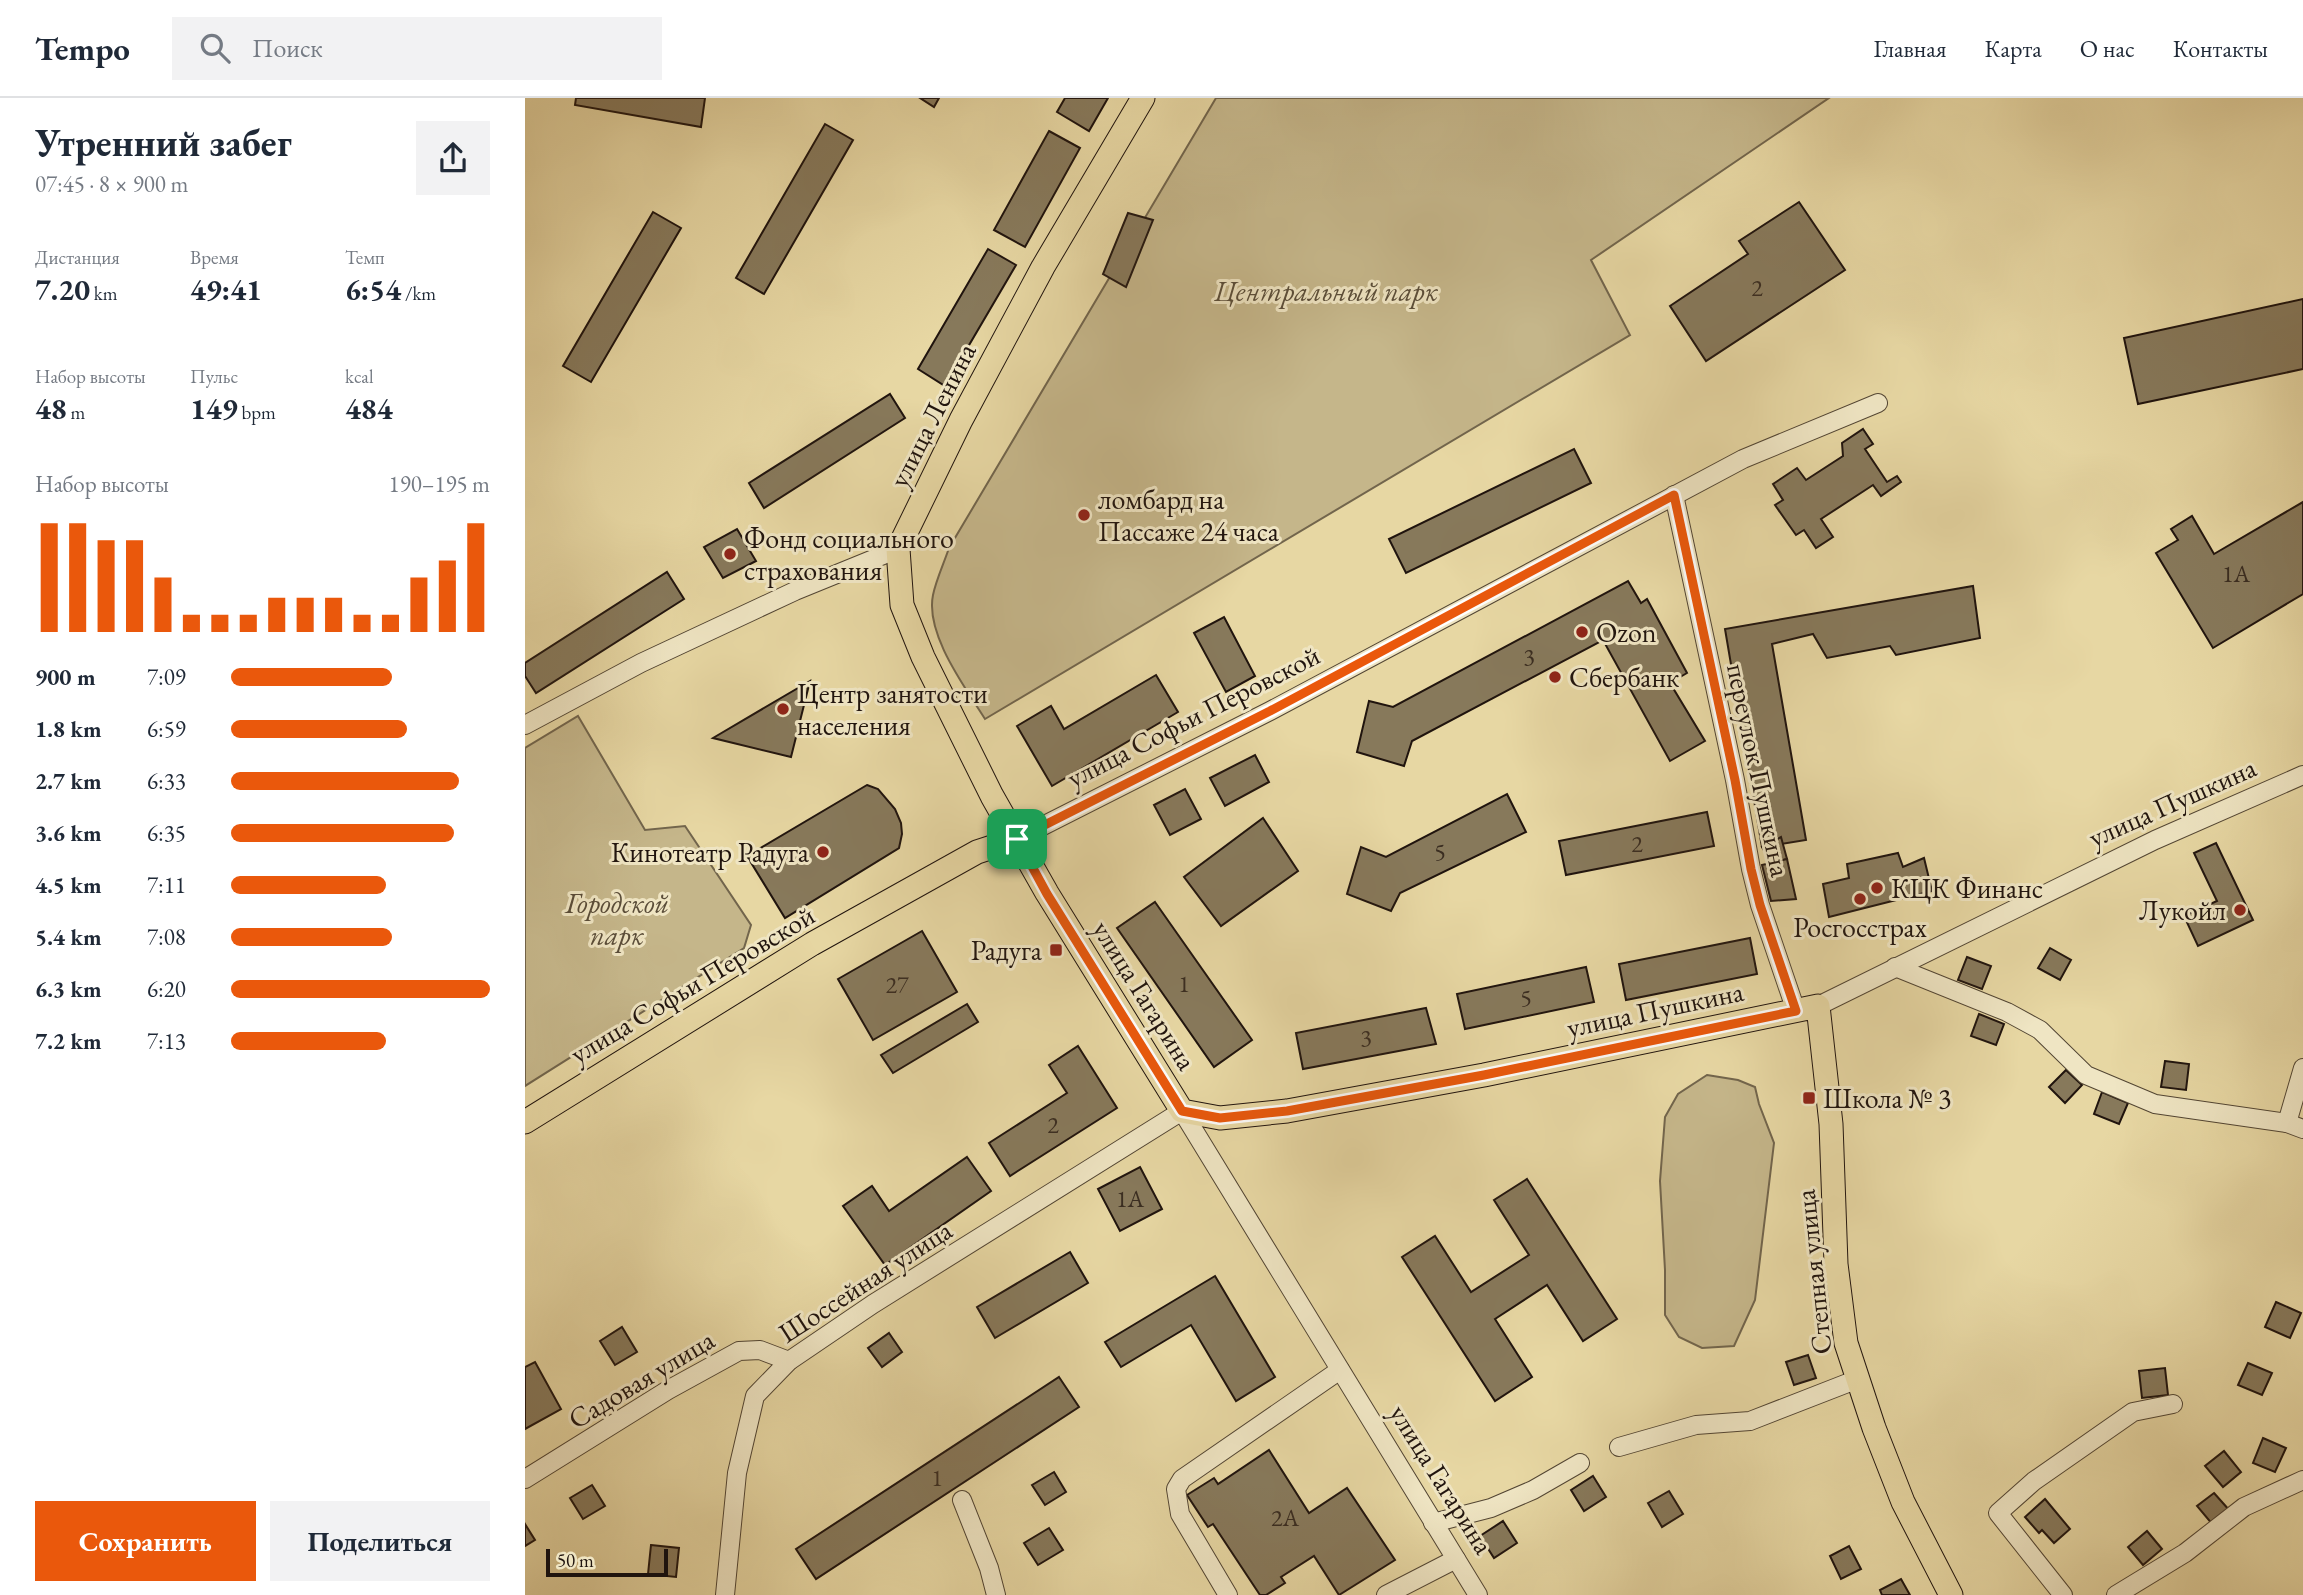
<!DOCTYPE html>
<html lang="ru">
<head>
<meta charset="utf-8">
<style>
	:root { --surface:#fff; --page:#f2f2f3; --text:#1f2937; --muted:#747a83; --line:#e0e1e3; --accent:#ea580c }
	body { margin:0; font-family:"EB Garamond",serif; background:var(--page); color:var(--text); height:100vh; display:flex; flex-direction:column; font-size:26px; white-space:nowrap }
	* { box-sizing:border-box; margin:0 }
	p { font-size:23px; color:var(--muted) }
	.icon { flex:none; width:38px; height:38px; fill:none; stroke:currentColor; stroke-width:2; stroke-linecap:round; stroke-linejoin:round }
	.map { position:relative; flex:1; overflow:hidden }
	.side { display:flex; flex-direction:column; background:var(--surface); width:525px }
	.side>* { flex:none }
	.scale { position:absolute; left:21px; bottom:18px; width:122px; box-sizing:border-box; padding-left:7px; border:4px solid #20140e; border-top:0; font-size:19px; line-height:24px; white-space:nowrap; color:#20140e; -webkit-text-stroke:5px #efe5c3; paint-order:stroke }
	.pin { position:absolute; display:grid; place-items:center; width:60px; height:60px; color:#fff; margin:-30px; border-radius:14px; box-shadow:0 4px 10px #0006 }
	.round { display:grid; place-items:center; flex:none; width:74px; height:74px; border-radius:0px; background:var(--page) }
	.headline { display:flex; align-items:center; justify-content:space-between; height:119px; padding:0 35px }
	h1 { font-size:38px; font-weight:700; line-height:52px }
	.stats { display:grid; grid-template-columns:repeat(3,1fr); gap:10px; height:119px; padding:7px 35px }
	.stats div { display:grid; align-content:center }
	.stats b { font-size:30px; font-weight:700 }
	.stats small { font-size:19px; font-weight:400 }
	.stats p { font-size:19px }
	.chart { height:196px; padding:14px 35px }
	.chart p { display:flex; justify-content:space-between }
	.chart svg { width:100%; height:126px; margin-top:7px; stroke:var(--accent); stroke-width:6 }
	.button { display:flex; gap:14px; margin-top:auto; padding:14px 35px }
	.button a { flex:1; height:80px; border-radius:0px; background:var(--accent); color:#fff; font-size:28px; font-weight:700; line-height:80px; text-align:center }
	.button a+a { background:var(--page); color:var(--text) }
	ul { padding:0 35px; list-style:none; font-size:23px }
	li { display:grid; grid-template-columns:112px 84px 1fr; align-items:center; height:52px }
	li i { height:18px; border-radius:9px; background:var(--accent) }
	header { display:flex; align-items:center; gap:42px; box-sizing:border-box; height:98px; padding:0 35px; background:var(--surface); border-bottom:2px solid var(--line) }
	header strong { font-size:33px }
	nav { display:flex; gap:38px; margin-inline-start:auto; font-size:24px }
	.search { width:490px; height:63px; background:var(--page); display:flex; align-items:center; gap:18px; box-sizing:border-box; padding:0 24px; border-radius:0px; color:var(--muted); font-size:26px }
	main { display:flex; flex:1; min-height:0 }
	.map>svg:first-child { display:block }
	.green { fill:#c5b68a; stroke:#72654c; stroke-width:2 }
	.building { fill:#87795b; stroke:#20140e; stroke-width:2 }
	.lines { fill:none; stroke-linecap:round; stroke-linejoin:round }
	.minor-casing { stroke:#524533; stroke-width:20 }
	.major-casing { stroke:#20140e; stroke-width:25 }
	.minor { stroke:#efe5c3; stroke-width:18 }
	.major { stroke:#e7d7a3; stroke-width:23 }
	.route-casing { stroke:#fff; stroke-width:14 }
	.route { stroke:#ea580c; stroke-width:9 }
	.poi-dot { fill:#8f2418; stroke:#efe5c3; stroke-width:2.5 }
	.labels { text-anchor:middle; stroke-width:6; stroke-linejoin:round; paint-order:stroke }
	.number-label { font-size:24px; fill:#3a2d21 }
	.park-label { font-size:28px; font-style:italic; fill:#5a4d39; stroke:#efe5c3 }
	.street-label { font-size:28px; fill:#20140e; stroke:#efe5c3 }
	.poi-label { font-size:28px; fill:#20140e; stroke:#efe5c3; text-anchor:start }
</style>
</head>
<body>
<header>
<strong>Tempo</strong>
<div class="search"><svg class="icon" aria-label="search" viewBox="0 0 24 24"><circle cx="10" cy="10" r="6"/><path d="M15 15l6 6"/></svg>Поиск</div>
<nav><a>Главная</a><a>Карта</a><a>О нас</a><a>Контакты</a></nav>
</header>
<main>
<section class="side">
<div class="headline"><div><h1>Утренний забег</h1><p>07:45 · 8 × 900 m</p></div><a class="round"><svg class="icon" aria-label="share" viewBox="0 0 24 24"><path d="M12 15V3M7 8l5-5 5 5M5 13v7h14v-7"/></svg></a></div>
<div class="stats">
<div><p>Дистанция</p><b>7.20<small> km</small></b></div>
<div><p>Время</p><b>49:41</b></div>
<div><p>Темп</p><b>6:54<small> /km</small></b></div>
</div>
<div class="stats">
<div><p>Набор высоты</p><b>48<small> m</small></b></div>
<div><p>Пульс</p><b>149<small> bpm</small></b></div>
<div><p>kcal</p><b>484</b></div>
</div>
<div class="chart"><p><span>Набор высоты</span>190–195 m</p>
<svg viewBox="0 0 160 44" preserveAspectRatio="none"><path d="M5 44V6M15 44V6M25 44V12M35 44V12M45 44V25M55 44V38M65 44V38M75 44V38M85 44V32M95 44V32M105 44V32M115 44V38M125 44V38M135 44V25M145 44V19M155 44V6"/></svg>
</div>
<ul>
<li><b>900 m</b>7:09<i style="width:62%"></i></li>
<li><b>1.8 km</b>6:59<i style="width:68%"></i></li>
<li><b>2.7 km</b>6:33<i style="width:88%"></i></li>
<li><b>3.6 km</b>6:35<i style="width:86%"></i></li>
<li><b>4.5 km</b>7:11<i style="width:60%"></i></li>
<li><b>5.4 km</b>7:08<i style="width:62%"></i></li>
<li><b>6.3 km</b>6:20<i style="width:100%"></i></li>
<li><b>7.2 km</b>7:13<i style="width:60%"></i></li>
</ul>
<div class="button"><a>Сохранить</a><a>Поделиться</a></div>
</section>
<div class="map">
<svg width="1778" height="1497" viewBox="0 0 1778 1497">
	<rect width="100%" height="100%" fill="#e7d7a3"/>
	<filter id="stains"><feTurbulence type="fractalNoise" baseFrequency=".00286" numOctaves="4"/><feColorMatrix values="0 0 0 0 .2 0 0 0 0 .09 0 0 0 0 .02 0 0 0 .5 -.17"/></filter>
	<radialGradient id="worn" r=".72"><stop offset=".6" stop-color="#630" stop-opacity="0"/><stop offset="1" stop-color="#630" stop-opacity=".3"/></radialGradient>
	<!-- green -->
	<g class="green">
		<path d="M691,0h613l-238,162 39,75 -645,384c-20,-32 -60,-85 -52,-124 3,-15 11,-32 16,-47z"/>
		<polygon points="53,618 120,732 160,728 226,827 219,850 0,988 0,650"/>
		<polygon points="1182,977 1213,982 1230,989 1234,1006 1249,1045 1230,1202 1209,1248 1177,1250 1154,1239 1140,1217 1140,1172 1135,1083 1140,1019 1153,996"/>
	</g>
	<!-- building -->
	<g class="building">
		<polygon points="51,0 180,0 176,29 50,7"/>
		<polygon points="395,0 414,0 409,9"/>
		<polygon points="540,0 583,0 564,33 532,14"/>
		<polygon points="300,26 328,42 239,196 211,180"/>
		<polygon points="524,33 555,50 500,149 469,132"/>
		<polygon points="1274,104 1320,172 1181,263 1145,208 1223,156 1214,143"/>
		<polygon points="128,114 156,130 66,284 38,268"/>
		<polygon points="603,115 628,122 601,189 578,176"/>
		<polygon points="463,151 491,167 420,288 393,271"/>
		<polygon points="1778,201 1778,271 1613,306 1599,240"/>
		<polygon points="365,296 380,320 239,410 224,385"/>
		<polygon points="1338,331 1348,346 1340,351 1362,384 1372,378 1376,384 1356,398 1348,387 1296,421 1308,439 1291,450 1279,432 1271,437 1250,407 1258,402 1248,386 1272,370 1281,382 1318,358 1317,345"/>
		<polygon points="1049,351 1066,385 881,475 864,441"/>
		<polygon points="1778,404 1778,496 1688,550 1631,455 1653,442 1646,431 1667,418 1689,456"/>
		<polygon points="212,431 231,463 198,480 179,449"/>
		<polygon points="142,474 159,501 11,595 0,578 0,565"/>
		<polygon points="1103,483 1116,505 1122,501 1162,575 1145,585 1180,643 1145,663 1078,542 887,643 879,668 832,654 844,603 868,609"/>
		<polygon points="1448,488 1455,540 1371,557 1365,548 1302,560 1288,536 1247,546 1281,742 1237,749 1200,531"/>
		<polygon points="699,519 730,578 701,594 669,535"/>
		<polygon points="631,577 653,614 527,688 492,628 526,608 539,631"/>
		<polygon points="285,583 266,659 188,640"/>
		<polygon points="730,657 744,684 700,708 685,680"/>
		<polygon points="342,687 353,691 370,711 376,725 377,736 374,750 260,820 222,758"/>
		<polygon points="660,691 676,721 645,737 629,707"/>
		<polygon points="982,696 1001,734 875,795 866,813 822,796 836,749 861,759"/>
		<polygon points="1182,714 1189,748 1041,777 1034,743"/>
		<polygon points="738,720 773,773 696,828 659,779"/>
		<polygon points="1256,739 1262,761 1246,765 1237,749"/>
		<polygon points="1691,745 1728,822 1673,848 1659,818 1692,803 1669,755"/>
		<polygon points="1373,755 1378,769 1399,760 1407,793 1304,819 1298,786 1324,780 1322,766"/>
		<polygon points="1262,761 1271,801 1246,803 1237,767"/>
		<polygon points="630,804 727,942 689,969 592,830"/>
		<polygon points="397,833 432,894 348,942 313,881"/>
		<polygon points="1225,840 1232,876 1101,902 1094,866"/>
		<polygon points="1525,850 1546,862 1535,882 1513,870"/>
		<polygon points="1442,859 1466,868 1457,891 1433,882"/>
		<polygon points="1061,869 1069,904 940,931 932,896"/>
		<polygon points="442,906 453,924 368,975 356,957"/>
		<polygon points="901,910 911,946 778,971 771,935"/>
		<polygon points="1454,916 1479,926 1471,947 1446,938"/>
		<polygon points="553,948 592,1010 485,1078 464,1045 542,995 524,967"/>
		<polygon points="1640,963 1664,966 1661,992 1636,989"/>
		<polygon points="1541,972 1557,987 1540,1005 1524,989"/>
		<polygon points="1577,994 1603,1005 1594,1026 1569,1016"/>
		<polygon points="442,1059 466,1093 360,1167 318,1108 347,1088 364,1113"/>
		<polygon points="615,1069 637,1111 595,1133 573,1091"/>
		<polygon points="1002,1081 1092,1221 1058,1243 1022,1187 970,1221 1007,1279 970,1303 877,1159 910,1138 946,1194 1004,1157 969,1102"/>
		<polygon points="545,1154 563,1185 470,1240 452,1209"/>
		<polygon points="690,1178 750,1279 711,1303 666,1227 596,1269 580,1244"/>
		<polygon points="1751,1204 1776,1215 1765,1240 1740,1229"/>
		<polygon points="97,1229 112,1254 90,1267 75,1243"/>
		<polygon points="364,1235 377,1254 357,1269 343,1250"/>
		<polygon points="1283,1257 1291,1280 1269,1287 1261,1264"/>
		<polygon points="10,1264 36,1311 0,1331 0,1269"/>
		<polygon points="1723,1265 1747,1275 1737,1297 1713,1287"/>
		<polygon points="1640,1270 1643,1297 1617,1300 1614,1273"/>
		<polygon points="534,1279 554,1309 291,1481 271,1451"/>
		<polygon points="1738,1340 1761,1350 1750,1374 1728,1365"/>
		<polygon points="744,1352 784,1415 822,1390 870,1462 814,1497 789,1458 756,1479 760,1485 741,1497 735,1497 688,1426 683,1429 662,1397 689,1380 693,1386"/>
		<polygon points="1699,1353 1716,1374 1698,1389 1680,1368"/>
		<polygon points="529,1374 541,1394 520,1407 507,1387"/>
		<polygon points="1068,1378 1081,1399 1059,1413 1046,1392"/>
		<polygon points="67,1387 80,1408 58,1421 45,1400"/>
		<polygon points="1144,1393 1158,1416 1137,1429 1123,1405"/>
		<polygon points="1689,1395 1705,1413 1688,1427 1672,1408"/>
		<polygon points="1520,1401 1545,1431 1529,1445 1517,1432 1514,1435 1500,1419"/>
		<polygon points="978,1423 992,1445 969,1460 955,1438"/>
		<polygon points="0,1426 10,1442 0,1448"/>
		<polygon points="524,1430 538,1452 513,1467 499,1445"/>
		<polygon points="1622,1433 1637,1451 1618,1467 1603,1449"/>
		<polygon points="126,1447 154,1450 151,1479 123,1476"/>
		<polygon points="1324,1448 1336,1471 1316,1481 1305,1458"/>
		<polygon points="1376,1481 1385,1497 1357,1497 1355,1492"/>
	</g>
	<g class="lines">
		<!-- minor casing -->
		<g class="minor-casing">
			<g id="minor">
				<polyline points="1149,397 1210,682 1226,771 1235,807 1271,913"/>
				<polyline points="0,627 116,565 270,493 373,451"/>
				<polyline points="492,741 745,613 1218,361 1353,305"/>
				<polyline points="1370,869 1482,914 1515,932 1561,977 1630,1006 1762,1025 1778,1031"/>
				<polyline points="1293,908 1630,742 1778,677"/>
				<polyline points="1762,1025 1778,970"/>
				<polyline points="1094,1349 1171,1327 1225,1323 1333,1281"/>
				<polyline points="0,1381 143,1292 214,1253 235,1252 264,1263"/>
				<polyline points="437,1402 464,1470 471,1497"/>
				<polyline points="908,1425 966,1410 1008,1392 1055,1365"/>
				<polyline points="200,1497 212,1375 230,1298 264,1263 348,1206 657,1013 953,1497"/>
				<polyline points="703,1497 655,1416 651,1391 657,1381 815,1272"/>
				<polyline points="861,1497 931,1461"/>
				<polyline points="1538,1497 1473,1415 1509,1383 1608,1314 1648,1306"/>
				<polyline points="1591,1497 1660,1455 1719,1409 1778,1382"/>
			</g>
		</g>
		<!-- major casing -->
		<g class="major-casing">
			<g id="major">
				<polyline points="618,0 518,169 436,322 373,451 377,507 398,559 467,698 522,795 657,1013 695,1020 762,1013 959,977 1293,908 1306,1026 1311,1166 1321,1245 1349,1330 1378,1404 1426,1497"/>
				<polyline points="0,1024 287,846 452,754 492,741"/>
			</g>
		</g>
		<!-- minor -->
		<use href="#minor" class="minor"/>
		<!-- major -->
		<use href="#major" class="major"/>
	</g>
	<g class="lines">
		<!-- route casing -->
		<g class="route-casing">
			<polygon id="route" points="1149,397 1210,682 1226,771 1235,807 1271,913 959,977 762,1013 695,1020 657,1013 522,796 492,741 745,613"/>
		</g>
		<!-- route -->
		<use href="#route" class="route"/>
	</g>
	<!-- markers -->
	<g class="poi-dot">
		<circle cx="559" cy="417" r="7"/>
		<circle cx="205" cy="456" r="7"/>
		<circle cx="1057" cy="534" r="7"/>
		<circle cx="1030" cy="579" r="7"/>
		<circle cx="258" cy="611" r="7"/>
		<circle cx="298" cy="754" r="7"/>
		<circle cx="1352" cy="790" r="7"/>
		<circle cx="1335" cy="801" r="7"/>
		<circle cx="1715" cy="812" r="7"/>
		<rect x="524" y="845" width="14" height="14" rx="3.5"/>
		<rect x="1277" y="993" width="14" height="14" rx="3.5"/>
	</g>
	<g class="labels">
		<!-- number labels -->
		<g class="number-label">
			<text x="1232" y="198">2</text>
			<text x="1711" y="484">1А</text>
			<text x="1004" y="567">3</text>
			<text x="1112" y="754">2</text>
			<text x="915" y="762">5</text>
			<text x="659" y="894">1</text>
			<text x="372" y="895">27</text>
			<text x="1001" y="908">5</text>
			<text x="841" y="948">3</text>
			<text x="528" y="1035">2</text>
			<text x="605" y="1109">1А</text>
			<text x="412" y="1388">1</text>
			<text x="760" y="1428">2А</text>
		</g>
		<!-- park labels -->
		<g class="park-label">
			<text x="801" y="203">Центральный парк</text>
			<text x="92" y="815">Городской<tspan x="92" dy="32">парк</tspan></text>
		</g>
		<!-- street labels -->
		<g class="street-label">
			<text transform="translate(407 317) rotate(-63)" y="10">улица Ленина</text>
			<text transform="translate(668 618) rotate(-27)" y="10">улица Софьи Перовской</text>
			<text transform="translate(1234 672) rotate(78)" y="10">переулок Пушкина</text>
			<text transform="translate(1647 704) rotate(-24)" y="10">улица Пушкина</text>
			<text transform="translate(167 886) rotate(-31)" y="10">улица Софьи Перовской</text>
			<text transform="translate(620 897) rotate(58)" y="10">улица Гагарина</text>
			<text transform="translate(1130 911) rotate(-12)" y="10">улица Пушкина</text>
			<text transform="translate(1288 1174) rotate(-96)" y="10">Степная улица</text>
			<text transform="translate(340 1183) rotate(-33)" y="10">Шоссейная улица</text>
			<text transform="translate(116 1281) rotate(-31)" y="10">Садовая улица</text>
			<text transform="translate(917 1381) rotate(58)" y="10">улица Гагарина</text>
		</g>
		<!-- poi labels -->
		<g class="poi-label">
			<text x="573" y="411">ломбард на<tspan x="573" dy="32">Пассаже 24 часа</tspan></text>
			<text x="219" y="450">Фонд социального<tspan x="219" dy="32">страхования</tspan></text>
			<text x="1071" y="544">Ozon</text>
			<text x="1044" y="589">Сбербанк</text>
			<text x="272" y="605">Центр занятости<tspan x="272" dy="32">населения</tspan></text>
			<text x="284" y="764" text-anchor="end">Кинотеатр Радуга</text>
			<text x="1366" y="800">КЦК Финанс</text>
			<text x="1701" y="822" text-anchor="end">Лукойл</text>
			<text x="1335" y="839" text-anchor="middle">Росгосстрах</text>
			<text x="517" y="862" text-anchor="end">Радуга</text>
			<text x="1298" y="1010">Школа № 3</text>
		</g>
	</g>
	<rect width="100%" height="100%" filter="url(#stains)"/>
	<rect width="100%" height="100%" fill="url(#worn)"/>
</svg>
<div class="scale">50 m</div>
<div class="pin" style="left:492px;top:741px;background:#1e9e55"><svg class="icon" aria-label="arrive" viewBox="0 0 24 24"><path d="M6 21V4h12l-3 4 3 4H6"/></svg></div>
</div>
</main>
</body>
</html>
